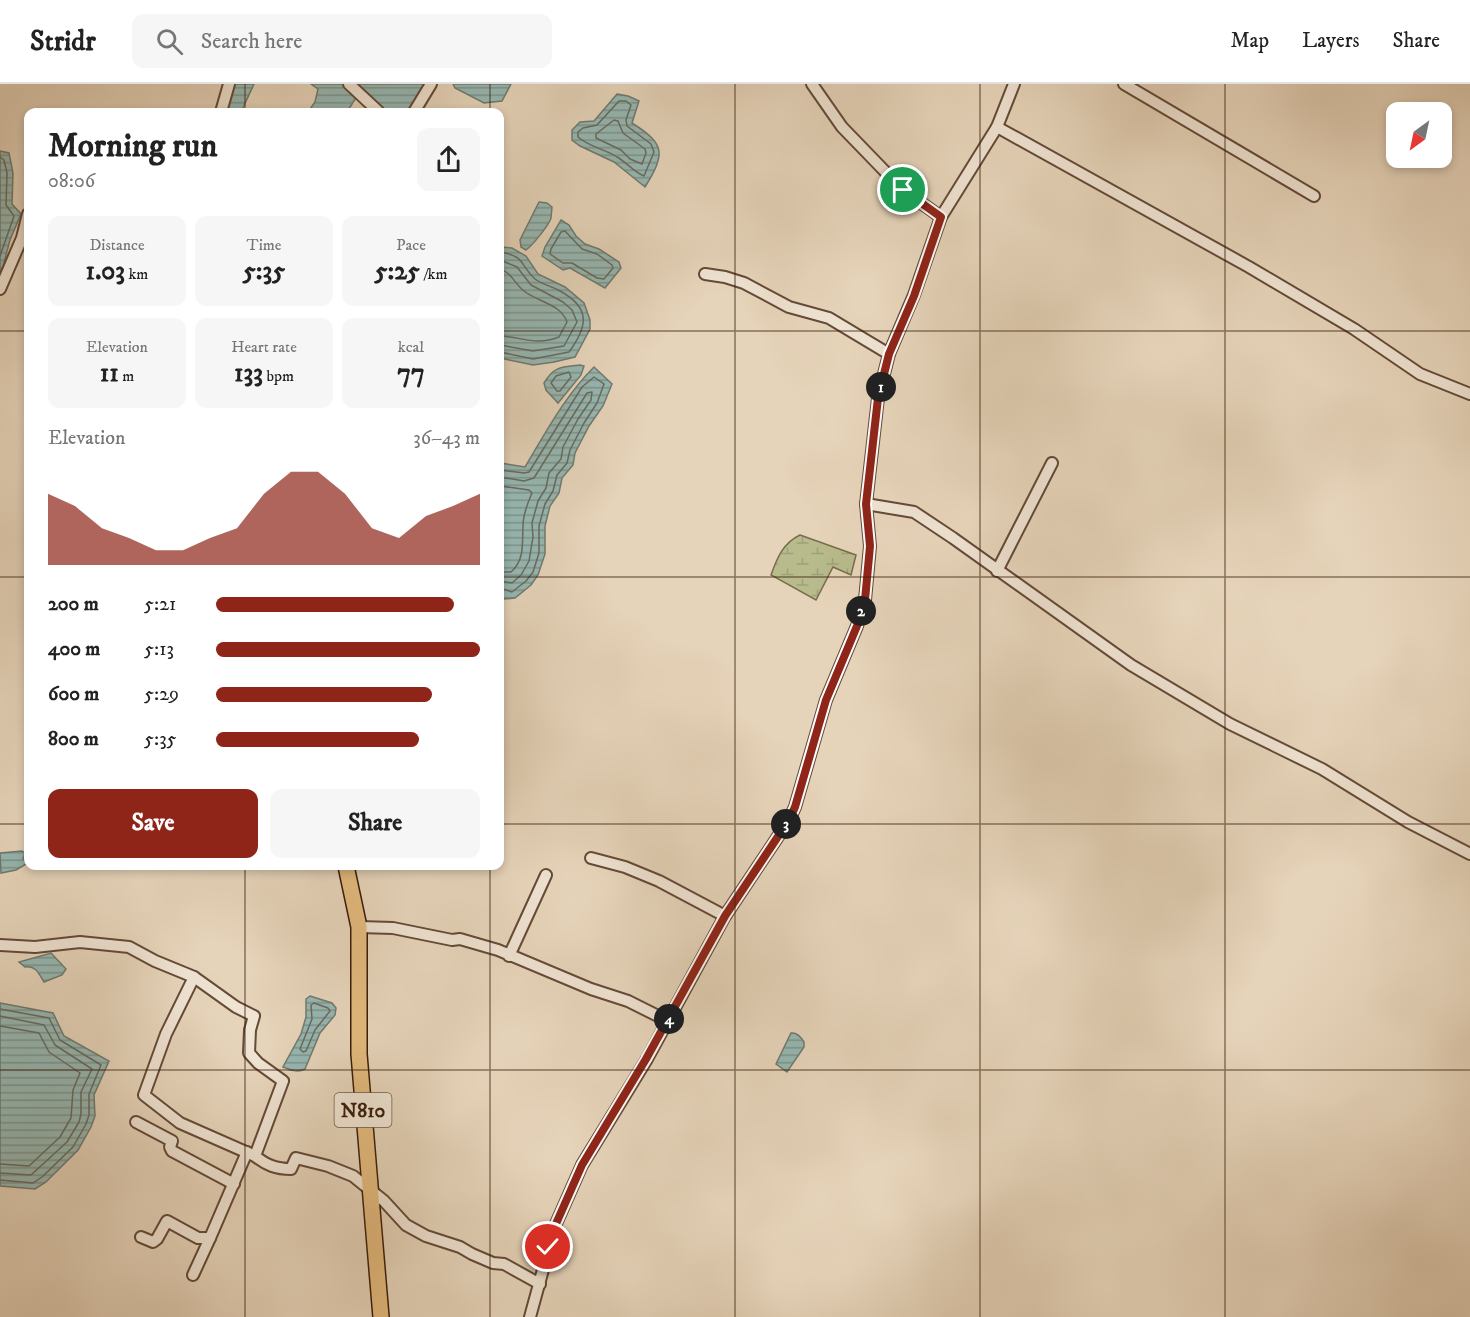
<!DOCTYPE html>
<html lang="en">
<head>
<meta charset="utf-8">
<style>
	:root { --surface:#fff; --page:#f6f6f6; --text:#222; --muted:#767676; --line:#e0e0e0; --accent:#8f2418 }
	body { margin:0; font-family:"IM FELL DW Pica",serif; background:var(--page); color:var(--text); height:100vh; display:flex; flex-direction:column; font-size:22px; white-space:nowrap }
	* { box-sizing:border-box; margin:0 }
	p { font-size:20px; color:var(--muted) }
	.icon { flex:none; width:33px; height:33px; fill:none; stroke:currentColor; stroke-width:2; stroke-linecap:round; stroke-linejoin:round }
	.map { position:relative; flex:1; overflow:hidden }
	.sheet { position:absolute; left:24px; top:24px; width:480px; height:762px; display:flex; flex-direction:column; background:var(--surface); border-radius:12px; box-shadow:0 3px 9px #0003 }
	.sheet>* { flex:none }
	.needle { width:39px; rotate:213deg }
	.controls { position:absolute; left:1386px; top:18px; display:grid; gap:12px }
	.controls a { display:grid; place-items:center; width:66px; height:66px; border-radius:12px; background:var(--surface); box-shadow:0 3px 9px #0003; font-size:30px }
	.pin { position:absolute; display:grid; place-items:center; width:51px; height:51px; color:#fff; margin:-26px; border:3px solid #fff; border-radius:50%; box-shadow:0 2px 6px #0007 }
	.km { position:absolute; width:30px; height:30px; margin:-15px; border-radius:50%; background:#222; color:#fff; font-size:16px; line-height:30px; text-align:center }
	.round { display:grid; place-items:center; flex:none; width:63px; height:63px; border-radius:12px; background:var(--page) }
	.head { display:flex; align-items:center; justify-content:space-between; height:102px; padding:0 24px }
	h1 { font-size:33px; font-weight:700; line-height:45px }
	.stats { display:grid; grid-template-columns:repeat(3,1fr); gap:9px; height:102px; padding:6px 24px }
	.stats div { display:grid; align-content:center; border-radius:12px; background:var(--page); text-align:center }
	.stats b { font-size:26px; font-weight:700 }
	.stats small { font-size:16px; font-weight:400 }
	.stats p { font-size:16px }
	.chart { height:168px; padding:12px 24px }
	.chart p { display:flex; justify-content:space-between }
	.chart svg { width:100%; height:108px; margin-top:6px; fill:var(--accent); opacity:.7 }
	.primary-button { display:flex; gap:12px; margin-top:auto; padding:12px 24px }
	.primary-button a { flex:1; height:69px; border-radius:12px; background:var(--accent); color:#fff; font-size:24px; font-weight:700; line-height:69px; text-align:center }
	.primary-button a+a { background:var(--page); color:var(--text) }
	ul { padding:0 24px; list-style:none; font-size:20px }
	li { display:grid; grid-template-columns:96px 72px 1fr; align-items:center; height:45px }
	li i { height:15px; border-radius:8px; background:var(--accent) }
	header { display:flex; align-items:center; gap:36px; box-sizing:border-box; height:84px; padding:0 30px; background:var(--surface); border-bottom:2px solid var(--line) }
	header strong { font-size:28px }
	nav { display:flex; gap:33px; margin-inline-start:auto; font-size:21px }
	.search { width:420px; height:54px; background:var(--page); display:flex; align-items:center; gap:15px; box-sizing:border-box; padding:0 21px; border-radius:12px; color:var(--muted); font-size:22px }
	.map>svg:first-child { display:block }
	.wetland { fill:url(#wetland-marsh); stroke:#786c4c; stroke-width:1.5 }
	.water { fill:url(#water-rules); stroke:#707a70; stroke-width:1.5 }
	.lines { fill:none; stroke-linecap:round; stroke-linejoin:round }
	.shore { stroke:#676a5f; stroke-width:1.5 }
	.minor-casing { stroke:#644a37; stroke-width:14 }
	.highway-casing { stroke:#381c0b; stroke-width:18 }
	.minor { stroke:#efe3d2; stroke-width:10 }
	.highway { stroke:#e3ba7d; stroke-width:15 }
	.route-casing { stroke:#fff; stroke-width:12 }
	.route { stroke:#8f2418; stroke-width:8 }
	.grid { fill:none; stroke:#381c0b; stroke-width:1.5; stroke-opacity:0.55 }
	.labels { text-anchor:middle; stroke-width:6; stroke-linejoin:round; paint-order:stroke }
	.shield { fill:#efe3d2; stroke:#6f5847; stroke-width:1.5 }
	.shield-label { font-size:20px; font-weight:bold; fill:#381c0b }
</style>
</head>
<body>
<header>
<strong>Stridr</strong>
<div class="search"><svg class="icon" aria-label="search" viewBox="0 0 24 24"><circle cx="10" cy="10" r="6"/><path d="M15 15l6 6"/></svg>Search here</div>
<nav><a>Map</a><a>Layers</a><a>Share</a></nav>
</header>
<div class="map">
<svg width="1470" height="1233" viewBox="0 0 1470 1233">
	<defs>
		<pattern id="wetland-marsh" width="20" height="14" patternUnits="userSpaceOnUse" patternTransform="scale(1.5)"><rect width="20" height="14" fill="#b8bc8d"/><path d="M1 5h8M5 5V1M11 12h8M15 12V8" fill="none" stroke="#9fa178"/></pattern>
		<pattern id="water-rules" width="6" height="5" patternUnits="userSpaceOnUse" patternTransform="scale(1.5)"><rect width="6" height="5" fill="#96b8b3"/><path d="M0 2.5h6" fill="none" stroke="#7b9590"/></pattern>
	</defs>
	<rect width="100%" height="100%" fill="#e6d4ba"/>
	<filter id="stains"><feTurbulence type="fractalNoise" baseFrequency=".00333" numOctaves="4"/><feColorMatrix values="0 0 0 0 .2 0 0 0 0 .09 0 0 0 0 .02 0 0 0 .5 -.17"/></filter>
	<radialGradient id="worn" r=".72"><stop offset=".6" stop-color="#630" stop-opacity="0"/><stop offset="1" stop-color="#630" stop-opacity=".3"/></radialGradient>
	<!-- wetland -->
	<path class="wetland" d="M800,451l56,20 -5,20 -18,-8 -17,33 -45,-25c6,-17 12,-32 29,-40z"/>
	<!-- water -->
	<g class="water">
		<polygon points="233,0 254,0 241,28 226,28"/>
		<polygon points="311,0 347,0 357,12 347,28 308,28 315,18 318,5"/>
		<polygon points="358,0 424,0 416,13 412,28 383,28 357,4"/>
		<polygon points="453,0 511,0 502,17 484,19 455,4"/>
		<path d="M617,10l11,2 11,5 -7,22c33,21 34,30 13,64l-31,-25 -34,-16 -8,-6v-10l8,-8 14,-1z"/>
		<polygon points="0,67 9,69 13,89 12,120 21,130 10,156 0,194"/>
		<path d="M539,118l8,1 5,4c0,1 -1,10 -1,11 -2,7 -19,28 -25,32l-5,-3 -1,-7z"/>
		<polygon points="561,136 569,141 576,152 585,160 599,165 619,178 621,184 605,204 570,184 563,186 542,172 545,163"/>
		<polygon points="500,163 512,164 526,172 538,190 565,203 584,219 590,236 590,245 575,273 554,278 533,281 500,274"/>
		<path d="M580,281l4,1 -3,9 -23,28 -12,-13 -2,-7c10,-17 18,-16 36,-18z"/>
		<path d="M594,283l18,17 -9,22 -14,20 -14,27 -2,12 -11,13 -3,15 -9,13 -5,20v28l-7,21 -7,10 -16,13 -11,1 -4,-11v-125l25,4c21,-35 40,-71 69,-100z"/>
		<polygon points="22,767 25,769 23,775 28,779 16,786 1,789 0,769"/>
		<path d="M51,869l15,16 -4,6 -18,7c-5,-8 -8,-17 -19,-15l-6,-5z"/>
		<path d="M310,912l22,7 4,5 -1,7 -15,18 -15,36c-7,4 -15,1 -22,-2l18,-33 5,-17v-18z"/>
		<polygon points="0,919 53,929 64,952 109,977 94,1011 95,1032 91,1043 78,1066 46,1098 35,1105 0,1102"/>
		<path d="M791,949c6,-1 10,4 13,9v5l-17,25 -11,-8z"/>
	</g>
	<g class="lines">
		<!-- shore -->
		<g class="shore">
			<path d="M619,17h7l5,4 -5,15 1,6 24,18 3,8 -10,24c-10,-4 -18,-14 -27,-19 -12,-8 -28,-10 -39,-20v-5l5,-4 14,-3z"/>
			<polygon points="614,36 618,37 623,49 645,65 646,69 642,80 630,75 621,66 596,54 596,50"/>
			<polyline points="0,73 4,76 7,89 6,121 14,132 0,172"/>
			<polygon points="565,147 582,165 597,170 612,181 613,184 604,195 597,194 572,179 563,179 550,170 551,165 561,148"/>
			<path d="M500,168c26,4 20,14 35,27 8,6 17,7 25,12 31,17 28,35 9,61l-36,7 -33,-7"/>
			<polyline points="500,176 517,183 531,201 563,218 572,226 577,238 564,262 533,267 500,261"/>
			<path d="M500,185c12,4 14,14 24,22 14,11 37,13 43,31l-8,15c-23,9 -37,0 -59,-1"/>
			<polygon points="569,288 571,293 560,307 557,307 551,299 556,292"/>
			<polyline points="500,386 524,389 529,388 582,303 594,293 604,300 597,319 584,339 570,366 567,379 557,391 553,407 545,420 539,442 539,469 533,488 526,497 512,508 500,504"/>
			<polyline points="500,393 524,397 534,394 587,309 592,308 591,316 578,335 563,363 561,375 549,389 546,404 538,417 532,439 533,453 529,477 521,491 512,499 500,497"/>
			<path d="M500,402l29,4 3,3c-4,9 -9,23 -9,33 -1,17 2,34 -12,46h-11"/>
			<polygon points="314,919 328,924 330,927 315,946 306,967 303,968 300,965 312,935 311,921"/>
			<polyline points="0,925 49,934 60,956 101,981 89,1010 89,1031 86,1040 73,1063 42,1093 33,1099 0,1096"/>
			<polyline points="0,932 44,941 55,961 92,985 81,1008 81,1030 79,1038 67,1058 31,1091 0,1089"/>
			<polyline points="0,942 39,949 49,968 80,989 73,1006 71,1034 60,1053 29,1082 0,1080"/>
		</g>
		<!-- minor casing -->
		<g class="minor-casing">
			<g id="minor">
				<polyline points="349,0 379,28"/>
				<polyline points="812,0 842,43 903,106 941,133"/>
				<polyline points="1124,0 1314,112"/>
				<polyline points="221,28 229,0"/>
				<polyline points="414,28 431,0"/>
				<polyline points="997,43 1249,183 1354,245 1420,290 1470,310"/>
				<polyline points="705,190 725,193 744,199 789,223 829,234 889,270"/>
				<polyline points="0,205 22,154 28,130"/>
				<polyline points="866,420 914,428 953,454 1131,581 1230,640 1322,685 1408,738 1470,770"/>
				<polyline points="997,487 1052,379"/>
				<polyline points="591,774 625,783 659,797 725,832"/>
				<polyline points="359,843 393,844 452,856 460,855 498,866 591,905 628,917 668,937"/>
				<path d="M0,861l35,2 45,-5 49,5 26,14 39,16 42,30 18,9 -4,14 -1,23 9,10 25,18 -28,75c11,9 21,13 36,13l5,-11 32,8 25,10 31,25 22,24 20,11 34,11 12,7 21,9 11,1 36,20"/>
				<polyline points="509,872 546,791"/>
				<polyline points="194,893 166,950 144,1011 180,1039 255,1072"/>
				<polyline points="136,1038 172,1057 170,1063 172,1067 234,1100"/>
				<polyline points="141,1153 153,1158 157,1155 167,1137 198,1154 210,1154 247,1068"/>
				<polyline points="193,1191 210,1154"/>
				<polyline points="530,1233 555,1142 582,1081 647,975 725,832 789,736 795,723 826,616 857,542 865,516 870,462 866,420 878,314 889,270 914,211 941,133 997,43 1014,0"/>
			</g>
		</g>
		<!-- highway casing -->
		<g class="highway-casing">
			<polyline id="highway" points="346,782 359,843 359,970 381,1233"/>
		</g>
		<!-- minor -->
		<use href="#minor" class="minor"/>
		<!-- highway -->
		<use href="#highway" class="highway"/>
	</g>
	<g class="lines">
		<!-- route casing -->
		<g class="route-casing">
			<polyline id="route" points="548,1163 555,1142 582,1081 646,975 725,832 789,736 795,723 826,616 857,542 865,516 870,462 866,420 878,314 889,270 914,212 941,133 903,106"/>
		</g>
		<!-- route -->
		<use href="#route" class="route"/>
	</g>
	<!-- grid -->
	<path class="grid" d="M245,0v28M490,0v28M735,0v1233M980,0v1233M1225,0v1233M0,247h28M500,247h970M0,493h28M500,493h970M0,740h28M500,740h970M245,782v451M490,782v451M0,986h1470"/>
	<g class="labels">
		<!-- shield labels -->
		<rect class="shield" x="334.5" y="1009" width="57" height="34" rx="4.5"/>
		<g class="shield-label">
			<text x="363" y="1033">N810</text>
		</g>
	</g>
	<rect width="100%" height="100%" filter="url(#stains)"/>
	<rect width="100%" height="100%" fill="url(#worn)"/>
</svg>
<div class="controls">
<a><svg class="needle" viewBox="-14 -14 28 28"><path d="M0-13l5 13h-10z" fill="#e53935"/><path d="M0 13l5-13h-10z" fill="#767676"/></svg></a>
</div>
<div class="pin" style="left:903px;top:106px;background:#1e9e55"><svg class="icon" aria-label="arrive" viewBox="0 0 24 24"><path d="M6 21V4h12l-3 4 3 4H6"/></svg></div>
<div class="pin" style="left:548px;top:1163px;background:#d93025"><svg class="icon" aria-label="check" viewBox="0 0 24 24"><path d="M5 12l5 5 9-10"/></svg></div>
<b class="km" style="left:881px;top:303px">1</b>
<b class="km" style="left:861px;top:527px">2</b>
<b class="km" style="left:786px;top:740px">3</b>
<b class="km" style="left:669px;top:935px">4</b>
<section class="sheet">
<div class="head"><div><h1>Morning run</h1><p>08:06</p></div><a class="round"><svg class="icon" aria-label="share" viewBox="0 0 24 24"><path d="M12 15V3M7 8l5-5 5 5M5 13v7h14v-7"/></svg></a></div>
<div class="stats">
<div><p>Distance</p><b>1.03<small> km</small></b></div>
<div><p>Time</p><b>5:35</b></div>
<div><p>Pace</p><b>5:25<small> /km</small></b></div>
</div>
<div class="stats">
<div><p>Elevation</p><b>11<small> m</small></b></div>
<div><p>Heart rate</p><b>133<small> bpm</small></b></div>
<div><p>kcal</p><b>77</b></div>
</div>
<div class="chart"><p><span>Elevation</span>36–43 m</p>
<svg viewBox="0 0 160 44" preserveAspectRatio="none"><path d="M0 44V15L10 20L20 29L30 33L40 38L50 38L60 33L70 29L80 15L90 6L100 6L110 15L120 29L130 33L140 24L150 20L160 15V44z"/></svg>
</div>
<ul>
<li><b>200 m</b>5:21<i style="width:90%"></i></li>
<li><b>400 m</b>5:13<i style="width:100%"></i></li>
<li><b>600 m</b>5:29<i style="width:82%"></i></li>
<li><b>800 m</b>5:35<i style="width:77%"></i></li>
</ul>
<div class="primary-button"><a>Save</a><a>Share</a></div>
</section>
</div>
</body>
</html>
